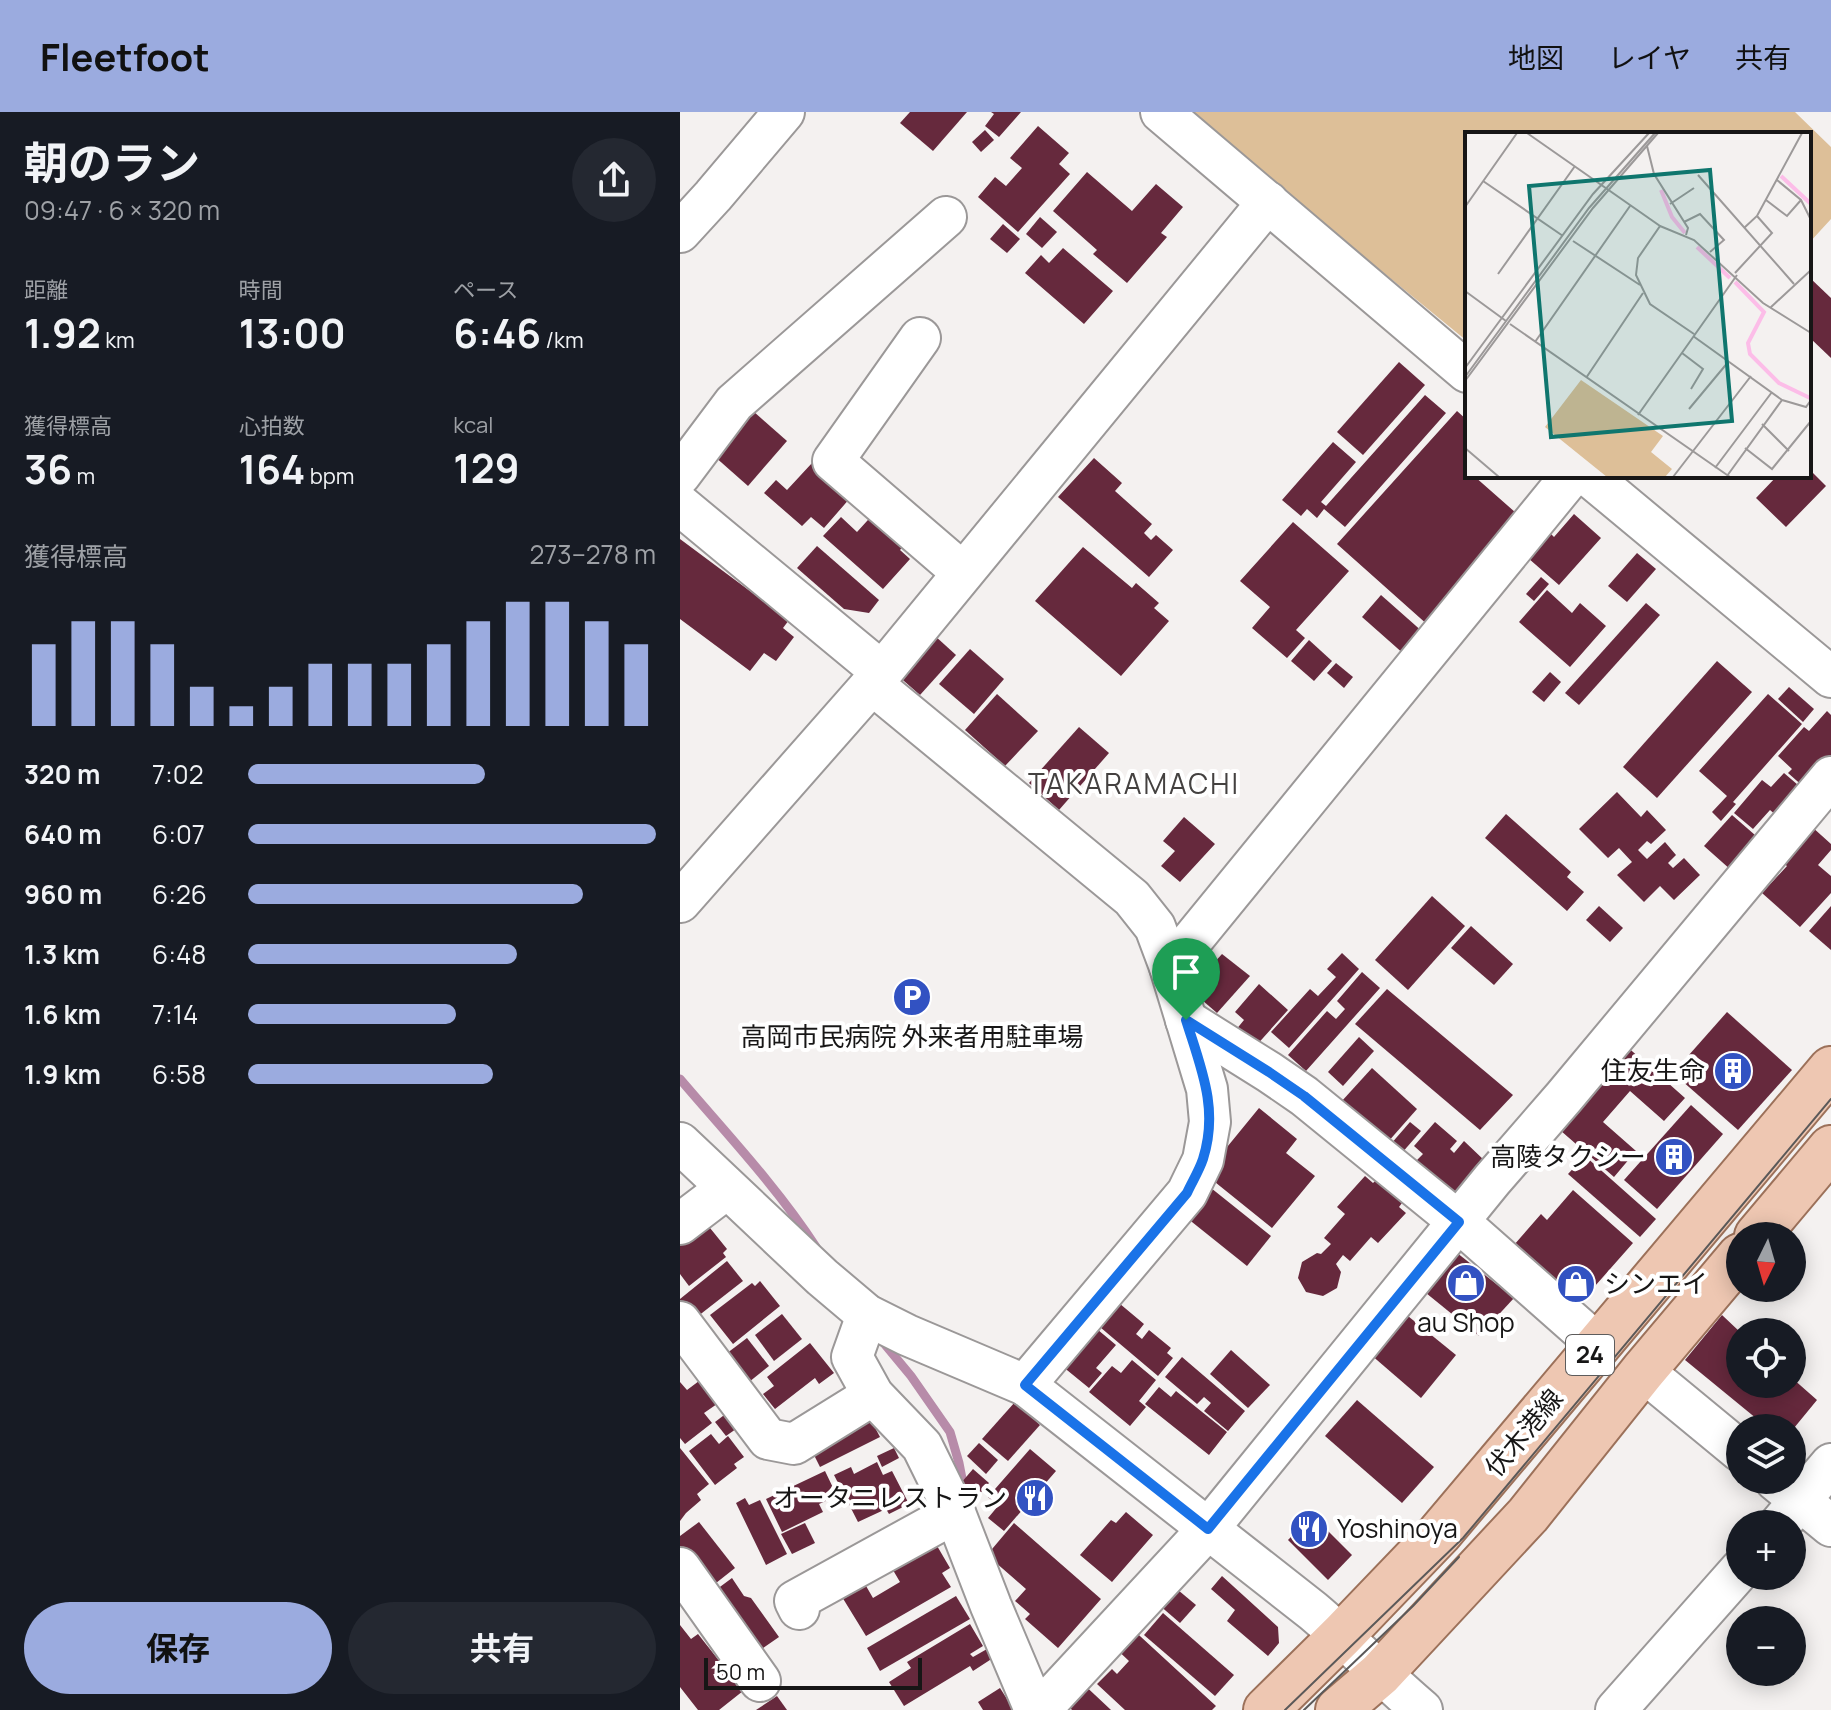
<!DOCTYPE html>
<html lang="ja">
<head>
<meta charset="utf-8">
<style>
	:root { --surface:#171b24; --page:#242831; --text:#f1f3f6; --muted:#9ea1a6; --accent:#9babdf }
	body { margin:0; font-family:Manrope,"Noto Sans JP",sans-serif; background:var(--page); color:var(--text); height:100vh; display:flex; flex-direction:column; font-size:30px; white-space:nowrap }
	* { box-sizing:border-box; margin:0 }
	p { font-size:26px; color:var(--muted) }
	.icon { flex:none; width:44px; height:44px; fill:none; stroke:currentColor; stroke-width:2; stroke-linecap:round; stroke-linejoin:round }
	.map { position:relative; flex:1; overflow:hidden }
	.sheet { display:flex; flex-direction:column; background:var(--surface); width:680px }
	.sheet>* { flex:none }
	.needle { width:52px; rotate:185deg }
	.tools { position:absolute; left:1046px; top:1110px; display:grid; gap:16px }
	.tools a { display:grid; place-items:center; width:80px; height:80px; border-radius:50%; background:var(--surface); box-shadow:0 4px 20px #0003; font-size:40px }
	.scale { position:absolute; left:24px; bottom:20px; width:218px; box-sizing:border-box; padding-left:8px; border:4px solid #171616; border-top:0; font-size:22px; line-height:28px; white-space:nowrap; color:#171616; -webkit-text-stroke:6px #fff; paint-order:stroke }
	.pin { position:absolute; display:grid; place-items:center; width:68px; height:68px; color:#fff; margin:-82px -34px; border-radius:50% 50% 50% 0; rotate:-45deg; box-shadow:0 0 8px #0007 }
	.pin .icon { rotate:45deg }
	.round { display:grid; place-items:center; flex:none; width:84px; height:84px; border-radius:42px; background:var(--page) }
	.summary { display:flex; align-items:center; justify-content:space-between; height:136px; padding:0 24px }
	h1 { font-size:44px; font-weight:700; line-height:60px }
	.metrics { display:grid; grid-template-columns:repeat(3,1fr); gap:12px; height:136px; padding:8px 24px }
	.metrics div { display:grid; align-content:center }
	.metrics b { font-size:40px; font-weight:700 }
	.metrics small { font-size:22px; font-weight:400 }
	.metrics p { font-size:22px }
	.chart { height:224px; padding:16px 24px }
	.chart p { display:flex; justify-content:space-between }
	.chart svg { width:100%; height:144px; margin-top:8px; stroke:var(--accent); stroke-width:6 }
	.action { display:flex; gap:16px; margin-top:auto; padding:16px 24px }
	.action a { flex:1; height:92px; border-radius:48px; background:var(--accent); color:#111; font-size:32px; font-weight:700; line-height:92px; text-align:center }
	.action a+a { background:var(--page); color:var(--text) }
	ul { padding:0 24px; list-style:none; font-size:26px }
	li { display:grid; grid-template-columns:128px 96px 1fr; align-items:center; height:60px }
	li i { height:20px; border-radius:10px; background:var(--accent) }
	header { display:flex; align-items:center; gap:48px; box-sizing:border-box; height:112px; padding:0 40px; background:var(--accent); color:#111 }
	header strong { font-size:38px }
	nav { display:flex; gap:44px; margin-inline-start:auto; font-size:28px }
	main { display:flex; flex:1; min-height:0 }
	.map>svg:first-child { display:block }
	.park { fill:#ddbf98 }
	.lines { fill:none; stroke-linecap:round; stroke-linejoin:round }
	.stream { stroke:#b78ba9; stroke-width:9 }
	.building { fill:#66293d }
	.minor-casing { stroke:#9b9898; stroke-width:44 }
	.major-casing { stroke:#9c715a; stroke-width:48 }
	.minor { stroke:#fff; stroke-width:40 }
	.major { stroke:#eec7b2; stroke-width:44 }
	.tram { stroke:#5b5959; stroke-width:2 }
	.route-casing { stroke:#fff; stroke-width:16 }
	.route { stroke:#1a73e8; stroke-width:10 }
	.labels { text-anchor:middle; stroke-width:8; stroke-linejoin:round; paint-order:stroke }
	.shield { fill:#fff; stroke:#5d5c5c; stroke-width:2 }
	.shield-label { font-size:24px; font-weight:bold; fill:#171616 }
	.poi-label { font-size:26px; fill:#171616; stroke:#fff; text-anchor:end }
	.street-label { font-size:26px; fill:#171616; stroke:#fff }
	.neighbourhood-label { font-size:28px; letter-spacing:2px; fill:#444140; stroke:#fff }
	.inset-river { fill:none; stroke:#fcbde8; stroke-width:4 }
	.inset-road { fill:none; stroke:#9c9999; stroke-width:2 }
	.view { fill:#0f766e; fill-opacity:0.15; stroke:#0f766e; stroke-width:4 }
	.inset-edge { fill:none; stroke:#171616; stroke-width:4 }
</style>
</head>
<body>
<header>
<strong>Fleetfoot</strong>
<nav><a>地図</a><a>レイヤ</a><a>共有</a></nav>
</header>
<main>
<section class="sheet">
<div class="summary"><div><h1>朝のラン</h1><p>09:47 · 6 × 320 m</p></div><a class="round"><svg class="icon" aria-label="share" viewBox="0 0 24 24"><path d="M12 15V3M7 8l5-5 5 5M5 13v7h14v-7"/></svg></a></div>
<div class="metrics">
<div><p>距離</p><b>1.92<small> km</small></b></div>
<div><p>時間</p><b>13:00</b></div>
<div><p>ペース</p><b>6:46<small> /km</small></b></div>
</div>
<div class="metrics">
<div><p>獲得標高</p><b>36<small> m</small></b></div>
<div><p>心拍数</p><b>164<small> bpm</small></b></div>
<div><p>kcal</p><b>129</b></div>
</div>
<div class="chart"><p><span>獲得標高</span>273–278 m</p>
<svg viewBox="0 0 160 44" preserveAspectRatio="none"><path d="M5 44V19M15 44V12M25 44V12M35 44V19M45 44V32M55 44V38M65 44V32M75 44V25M85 44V25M95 44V25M105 44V19M115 44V12M125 44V6M135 44V6M145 44V12M155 44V19"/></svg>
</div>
<ul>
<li><b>320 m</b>7:02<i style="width:58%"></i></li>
<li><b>640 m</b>6:07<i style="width:100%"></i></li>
<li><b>960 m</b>6:26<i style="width:82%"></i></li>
<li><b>1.3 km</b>6:48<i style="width:66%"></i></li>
<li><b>1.6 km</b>7:14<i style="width:51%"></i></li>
<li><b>1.9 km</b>6:58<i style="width:60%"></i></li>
</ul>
<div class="action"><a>保存</a><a>共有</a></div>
</section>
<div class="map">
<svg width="1151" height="1598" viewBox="0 0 1151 1598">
	<rect width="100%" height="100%" fill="#f4f1f0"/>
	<!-- park -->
	<polygon class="park" points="507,0 1115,0 1151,35 1151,107 1129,131 1129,22 787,22 787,229"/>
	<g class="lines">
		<!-- stream -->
		<g class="stream">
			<path d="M0,967c46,54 97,108 136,168"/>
			<polyline points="202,1229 231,1264 270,1320 279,1351 285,1382"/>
		</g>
	</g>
	<!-- building -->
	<g class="building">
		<polygon points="230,0 287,0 253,39 220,11"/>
		<polygon points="311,0 341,0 319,25 305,14 314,2"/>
		<polygon points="358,14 389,41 379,52 390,62 338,120 298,85 315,65 326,74 342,56 330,46"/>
		<polygon points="305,18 314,28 301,40 292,30"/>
		<polygon points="407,60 452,99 476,72 503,95 481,121 487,125 447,171 413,142 417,138 373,99"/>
		<polygon points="360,105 377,120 362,136 346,122"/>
		<polygon points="323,112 340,127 327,141 310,127"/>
		<polygon points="383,136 433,179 404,212 345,161 361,143 369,151"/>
		<polygon points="1129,165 1151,186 1151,246 1129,225"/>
		<polygon points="719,250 745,273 683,343 657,320"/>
		<polygon points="745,283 766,301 665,415 644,397 637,406 627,397 621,404 602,388 653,330 676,350 641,390 646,394"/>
		<polygon points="64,291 107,329 68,374 25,336"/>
		<polygon points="777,299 787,308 787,364 794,364 844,408 749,514 657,432"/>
		<polygon points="414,346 442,371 435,379 472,412 464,421 471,428 476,423 493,438 469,465 378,385"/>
		<polygon points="132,351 171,385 144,416 131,405 122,414 84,381 96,368 107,378"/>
		<polygon points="1129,357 1146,374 1106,415 1076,386 1097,364 1129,364"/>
		<polygon points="197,398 230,426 220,438 230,447 203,477 143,424 161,405 177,420"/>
		<polygon points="894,402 921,426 879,473 848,446 870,421 874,425"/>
		<polygon points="613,410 669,459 616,518 625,526 607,546 572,516 590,495 560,469"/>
		<polygon points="0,427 109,508 103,516 114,525 96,549 84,541 70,559 0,507"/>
		<polygon points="137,434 199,488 189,501 164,497 117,456"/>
		<polygon points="403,435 452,476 456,471 479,491 474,496 489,509 441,564 355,489"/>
		<polygon points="957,441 976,457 947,490 928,474"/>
		<polygon points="861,465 869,472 854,489 846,482"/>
		<polygon points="867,478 892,501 900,491 926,514 890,555 839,510"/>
		<polygon points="701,483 744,521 725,543 682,505"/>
		<polygon points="966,491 980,503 899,593 885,581"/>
		<polygon points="254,523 276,543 240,583 208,555"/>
		<polygon points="629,528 652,549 634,569 611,549"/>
		<polygon points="290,537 324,567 294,602 259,572"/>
		<polygon points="1037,549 1072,580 977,686 943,655"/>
		<polygon points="656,551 673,565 664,576 647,561"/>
		<polygon points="870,560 881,570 864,590 852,580"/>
		<polygon points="1109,575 1134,597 1123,610 1098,587"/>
		<polygon points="317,582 358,619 325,654 285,618"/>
		<polygon points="1088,582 1122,612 1053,690 1056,692 1041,709 1032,700 1047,684 1019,659"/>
		<polygon points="1147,599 1151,603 1151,647 1125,676 1108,661 1112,657 1098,644 1124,615 1129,619"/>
		<polygon points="399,615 429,641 379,698 349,671"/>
		<polygon points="1104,661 1125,679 1097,704 1090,698 1073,717 1054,701 1082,668 1091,675"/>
		<polygon points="937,680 961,705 967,698 986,718 971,732 967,729 958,738 967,747 985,730 996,743 988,751 993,756 1004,746 1020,763 994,788 980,774 964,790 937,763 952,750 939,736 928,746 899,717"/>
		<polygon points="826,702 891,760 887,765 904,780 887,799 805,726"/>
		<polygon points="1052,703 1083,730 1051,758 1024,734"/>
		<polygon points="504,705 535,732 500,770 481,754 495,739 483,729"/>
		<polygon points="1131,714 1151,732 1151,738 1138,753 1151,764 1151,781 1120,815 1082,781 1107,754 1100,748"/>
		<polygon points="752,784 785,814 728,878 695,848"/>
		<polygon points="919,794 943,816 930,830 906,808"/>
		<polygon points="1151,794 1151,838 1129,819"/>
		<polygon points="791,814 833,852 814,873 771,836"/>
		<polygon points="662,841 679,857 609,936 591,920 630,877 638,884 656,865 647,857"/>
		<polygon points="542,842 570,864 537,901 522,888 524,862"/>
		<polygon points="682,860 700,876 626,959 608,943 647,899 656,907 665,897 657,889"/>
		<polygon points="579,872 608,898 574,936 555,919 564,908 555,900"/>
		<polygon points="707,877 833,983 800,1018 675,912"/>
		<polygon points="1047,900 1112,958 1058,1018 993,961"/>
		<polygon points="679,925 694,939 663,974 648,960"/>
		<polygon points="944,932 1005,986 984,1009 950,979 923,1010 956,1039 934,1065 873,1012"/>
		<polygon points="692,956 737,997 707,1031 661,990"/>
		<polygon points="1011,993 1043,1022 977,1097 944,1068"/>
		<polygon points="579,996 617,1027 606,1041 635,1064 592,1116 525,1062"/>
		<polygon points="730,1010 741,1019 721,1042 710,1033"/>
		<polygon points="755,1010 777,1029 770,1037 774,1041 784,1029 805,1049 773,1089 753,1064 736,1049 743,1042 734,1034"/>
		<polygon points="905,1044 976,1107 960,1125 888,1062"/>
		<polygon points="516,1064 591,1124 567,1154 492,1094"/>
		<polygon points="685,1064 693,1071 696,1068 722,1091 719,1095 726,1101 698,1131 691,1125 670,1149 663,1143 656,1152 661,1160 657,1176 643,1184 626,1180 618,1166 622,1150 637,1141 641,1142 651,1132 644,1126 665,1102 657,1095"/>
		<polygon points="893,1078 953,1131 900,1191 834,1133 861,1102 867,1108"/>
		<polygon points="0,1089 26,1111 47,1137 43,1141 46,1145 9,1174 0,1162"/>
		<polygon points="762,1129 834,1186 799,1224 730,1168"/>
		<polygon points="47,1149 63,1169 13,1208 0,1191 0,1187"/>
		<polygon points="80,1169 100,1194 53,1232 30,1203 72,1171 75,1174"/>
		<polygon points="421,1176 464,1212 456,1222 462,1227 469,1218 491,1236 487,1241 493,1246 478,1264 401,1199"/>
		<polygon points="723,1200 776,1243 741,1286 690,1242"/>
		<polygon points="102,1202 122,1227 94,1249 75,1223"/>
		<polygon points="399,1202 436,1233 416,1256 422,1261 409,1276 371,1245"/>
		<polygon points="1042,1203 1060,1220 1060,1272 1112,1272 1112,1266 1137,1288 1114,1316 1088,1316 1005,1248"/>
		<polygon points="67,1226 89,1254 64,1274 42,1245"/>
		<polygon points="130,1231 154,1261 139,1272 135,1266 95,1297 83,1282 94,1274 87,1265"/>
		<polygon points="551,1238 590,1273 568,1296 530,1262"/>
		<polygon points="502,1245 565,1299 548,1319 524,1299 531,1291 524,1285 517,1292 485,1265"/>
		<polygon points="452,1248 476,1268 459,1289 466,1295 450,1314 409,1280 432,1254 441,1261"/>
		<polygon points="19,1269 37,1292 24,1301 32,1311 5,1332 0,1326 0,1270 7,1278"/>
		<polygon points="479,1275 491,1285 496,1279 547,1320 529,1343 465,1292"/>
		<polygon points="677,1288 754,1355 722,1391 645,1324"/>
		<polygon points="335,1290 360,1313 328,1349 302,1327"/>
		<polygon points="52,1297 63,1312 46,1324 35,1310"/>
		<polygon points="190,1306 200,1325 140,1355 119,1313"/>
		<polygon points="31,1322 39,1332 48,1324 64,1345 54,1352 57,1356 35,1373 9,1339"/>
		<polygon points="299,1331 318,1348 306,1362 287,1344"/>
		<polygon points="0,1336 29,1372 17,1382 21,1388 6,1401 0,1409"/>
		<polygon points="214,1336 219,1346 202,1355 197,1344"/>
		<polygon points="350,1337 376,1359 324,1419 308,1406 318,1394 308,1385"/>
		<polygon points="197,1350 203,1363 212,1359 229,1392 209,1402 206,1397 178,1410 154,1363 171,1355 174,1362"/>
		<polygon points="293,1357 309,1371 291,1392 275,1378"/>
		<polygon points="145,1359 157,1384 139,1392 143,1400 102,1420 86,1387"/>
		<polygon points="65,1386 69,1393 80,1388 107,1442 86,1453 56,1391"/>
		<polygon points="446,1400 473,1423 432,1470 400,1443 431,1408 436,1411"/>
		<polygon points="632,1403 672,1443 648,1468 608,1428"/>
		<polygon points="19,1410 55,1456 31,1475 0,1435 0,1424"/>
		<polygon points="125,1411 135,1431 112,1442 101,1422"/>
		<polygon points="334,1411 421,1487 378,1536 345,1507 350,1502 335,1489 346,1477 307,1443"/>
		<polygon points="253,1427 270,1456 262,1461 271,1475 186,1524 159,1480 182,1467 193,1486 220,1470 210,1453"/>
		<polygon points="542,1464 598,1515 599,1531 588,1544 547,1509 555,1498 531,1477"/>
		<polygon points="52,1466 64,1484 71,1486 99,1525 73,1543 29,1483"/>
		<polygon points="486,1468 516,1493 500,1511 471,1486"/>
		<polygon points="276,1484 290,1507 200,1559 187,1536"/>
		<polygon points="483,1501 554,1563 535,1584 464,1523"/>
		<polygon points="290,1512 303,1534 290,1542 293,1545 307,1537 313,1546 293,1559 290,1554 224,1594 209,1570 231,1556 227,1550"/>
		<polygon points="0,1513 11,1527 18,1522 63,1579 39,1598 18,1598 0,1575"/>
		<polygon points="448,1513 536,1594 532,1598 445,1598 417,1572 432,1557 437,1562 449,1549 431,1532"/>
		<polygon points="398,1567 431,1598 392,1598 380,1586"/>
		<polygon points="320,1576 334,1598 303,1598 298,1590"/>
		<polygon points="97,1584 107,1598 76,1598"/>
	</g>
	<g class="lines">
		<!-- minor casing -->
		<g class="minor-casing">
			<g id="minor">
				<polyline points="481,0 787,260"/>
				<polyline points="0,120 33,84 104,0"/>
				<polyline points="240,226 153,349 282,460"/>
				<polyline points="0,363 54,291 266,105"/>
				<polyline points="909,364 1151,565"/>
				<polyline points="0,393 202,560"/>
				<path d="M192,572l260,214 23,29 15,40 37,122 3,33 -7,38 -16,33 -162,192 288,226c38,32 71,67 109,99"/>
				<polyline points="0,790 192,572 588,90"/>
				<polyline points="490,855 891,364"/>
				<polyline points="506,908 589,960 624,984 779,1110 907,1223"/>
				<polyline points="0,1031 142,1165 187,1203 227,1223 345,1273"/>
				<polyline points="0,1112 46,1077"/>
				<polyline points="187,1203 172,1245 193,1283 242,1334 275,1401 311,1494 355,1598"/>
				<polyline points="0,1210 88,1327 114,1332 193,1283"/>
				<polyline points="963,1259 1060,1339"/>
				<polyline points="1095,1368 1151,1414"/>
				<polyline points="1100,1412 1151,1352"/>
				<polyline points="0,1456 80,1569"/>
				<polyline points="119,1497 115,1489 275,1401"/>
				<polyline points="360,1598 528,1417 812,1068 884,985 1151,665"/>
				<polyline points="936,1598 1060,1458"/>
			</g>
		</g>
		<!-- major casing -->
		<g class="major-casing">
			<g id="major">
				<polyline points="1077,1124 1151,1036"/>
				<polyline points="586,1598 662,1523 759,1422 1151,957"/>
				<polyline points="658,1598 700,1562 848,1403 963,1259 1060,1144"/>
			</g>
		</g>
		<!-- minor -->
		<use href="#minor" class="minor"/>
		<!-- major -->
		<use href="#major" class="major"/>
		<!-- tram -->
		<g class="tram">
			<polyline points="605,1598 783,1426 1151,987"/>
			<polyline points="624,1598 733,1494 779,1445"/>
		</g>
	</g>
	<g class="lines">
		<!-- route casing -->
		<g class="route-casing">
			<path id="route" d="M506,908l83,52 35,24 155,126 -251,307 -183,-144 162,-192c5,-11 12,-22 16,-34 16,-50 -2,-91 -17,-139z"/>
		</g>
		<!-- route -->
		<use href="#route" class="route"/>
	</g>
	<!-- icons -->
	<defs>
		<g id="parking-disc" transform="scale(2)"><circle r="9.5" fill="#3252c2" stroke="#fff"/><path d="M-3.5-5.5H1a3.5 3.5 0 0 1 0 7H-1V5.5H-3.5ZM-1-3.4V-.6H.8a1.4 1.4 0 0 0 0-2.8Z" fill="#fff"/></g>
		<g id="building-disc" transform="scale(2)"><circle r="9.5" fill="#3252c2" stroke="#fff"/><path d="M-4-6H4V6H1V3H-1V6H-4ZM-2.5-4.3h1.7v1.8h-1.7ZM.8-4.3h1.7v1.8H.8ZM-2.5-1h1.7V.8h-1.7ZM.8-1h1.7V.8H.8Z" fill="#fff"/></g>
		<g id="shop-disc" transform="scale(2)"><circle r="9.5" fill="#3252c2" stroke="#fff"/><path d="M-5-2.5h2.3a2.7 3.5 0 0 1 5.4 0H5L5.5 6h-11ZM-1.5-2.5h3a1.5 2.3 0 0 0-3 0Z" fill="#fff"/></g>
		<g id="restaurant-disc" transform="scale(2)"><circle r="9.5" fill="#3252c2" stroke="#fff"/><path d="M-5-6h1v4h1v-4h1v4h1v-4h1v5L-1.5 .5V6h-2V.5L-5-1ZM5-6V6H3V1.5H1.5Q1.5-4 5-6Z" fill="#fff"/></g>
	</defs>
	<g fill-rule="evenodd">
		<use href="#parking-disc" x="232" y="885"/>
		<use href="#building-disc" x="1053" y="959"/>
		<use href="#building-disc" x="994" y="1045"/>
		<use href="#shop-disc" x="786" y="1171"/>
		<use href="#shop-disc" x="896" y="1172"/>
		<use href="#restaurant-disc" x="355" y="1386"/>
		<use href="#restaurant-disc" x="629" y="1417"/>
	</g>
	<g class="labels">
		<!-- shield labels -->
		<rect class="shield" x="886" y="1223" width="48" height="40" rx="6"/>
		<g class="shield-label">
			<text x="910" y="1251">24</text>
		</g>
		<!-- poi labels -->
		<g class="poi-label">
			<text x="232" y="934" text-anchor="middle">高岡市民病院 外来者用駐車場</text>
			<text x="1025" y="968">住友生命</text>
			<text x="966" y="1054">高陵タクシー</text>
			<text x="924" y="1181" text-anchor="start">シンエイ</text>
			<text x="786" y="1220" text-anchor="middle">au Shop</text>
			<text x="327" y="1395">オータニレストラン</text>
			<text x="657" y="1426" text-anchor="start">Yoshinoya</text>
		</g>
		<!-- street labels -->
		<g class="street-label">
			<text transform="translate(844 1321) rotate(-50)" y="9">伏木港線</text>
		</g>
		<!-- neighbourhood labels -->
		<g class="neighbourhood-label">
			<text x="454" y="682">TAKARAMACHI</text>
		</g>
	</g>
	<!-- overview -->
	<g transform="translate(785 20)">
		<rect width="346" height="346" fill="#f4f1f0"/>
		<path d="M116,248l82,56 -12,16 21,17 -7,8h-58l-62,-50z" fill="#ddbf98"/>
		<path class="inset-river" d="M316,44l30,28M196,58l11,27 13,16M232,115l33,31M270,150l29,30 -16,31 2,11 29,29 31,15"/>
		<path class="inset-road" d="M62,1l133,93 -22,32 -2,17 14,29 44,30M182,14l7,28 34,54 -2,7M233,43l96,109M312,48l24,20 10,20M18,49l80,55M301,68l21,16 14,-16M205,72l24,-16M0,75l52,-74M219,90l16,-8 24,26 -14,12M195,94l34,14 69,63 48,30M279,96l13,-12 45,-83M108,109l67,44M270,141l37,-40 -15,-17M33,142l77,-108M0,159l41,30M305,176l41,-38M45,192l220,153M228,204l89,64 -55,76M70,210l95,-136M217,221l21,16 -12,20M0,236l128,-174 56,-61M0,245l124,-169 66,-75M121,246l57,-85M0,249l128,-173 65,-75M317,268l24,7 5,-7M224,277l40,-48M173,283l99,-140M297,292l27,27M0,316l34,29M280,316l27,21 39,-48M250,336l57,-76M208,345l78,-101"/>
		<path class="view" d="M245,38l22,251 -181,16 -22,-251z"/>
		<rect width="346" height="346" class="inset-edge"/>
	</g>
</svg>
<div class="tools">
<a><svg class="needle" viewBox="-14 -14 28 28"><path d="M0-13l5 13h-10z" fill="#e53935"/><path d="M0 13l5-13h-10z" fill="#9ea1a6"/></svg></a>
<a><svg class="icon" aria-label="locate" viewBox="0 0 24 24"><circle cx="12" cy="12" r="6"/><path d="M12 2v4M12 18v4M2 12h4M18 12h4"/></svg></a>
<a><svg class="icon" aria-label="layers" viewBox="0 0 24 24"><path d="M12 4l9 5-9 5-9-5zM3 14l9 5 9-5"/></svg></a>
<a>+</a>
<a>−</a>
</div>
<div class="scale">50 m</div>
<div class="pin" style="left:506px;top:908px;background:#1e9e55"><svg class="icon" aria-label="arrive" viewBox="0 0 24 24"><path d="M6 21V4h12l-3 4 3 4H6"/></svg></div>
</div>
</main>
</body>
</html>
